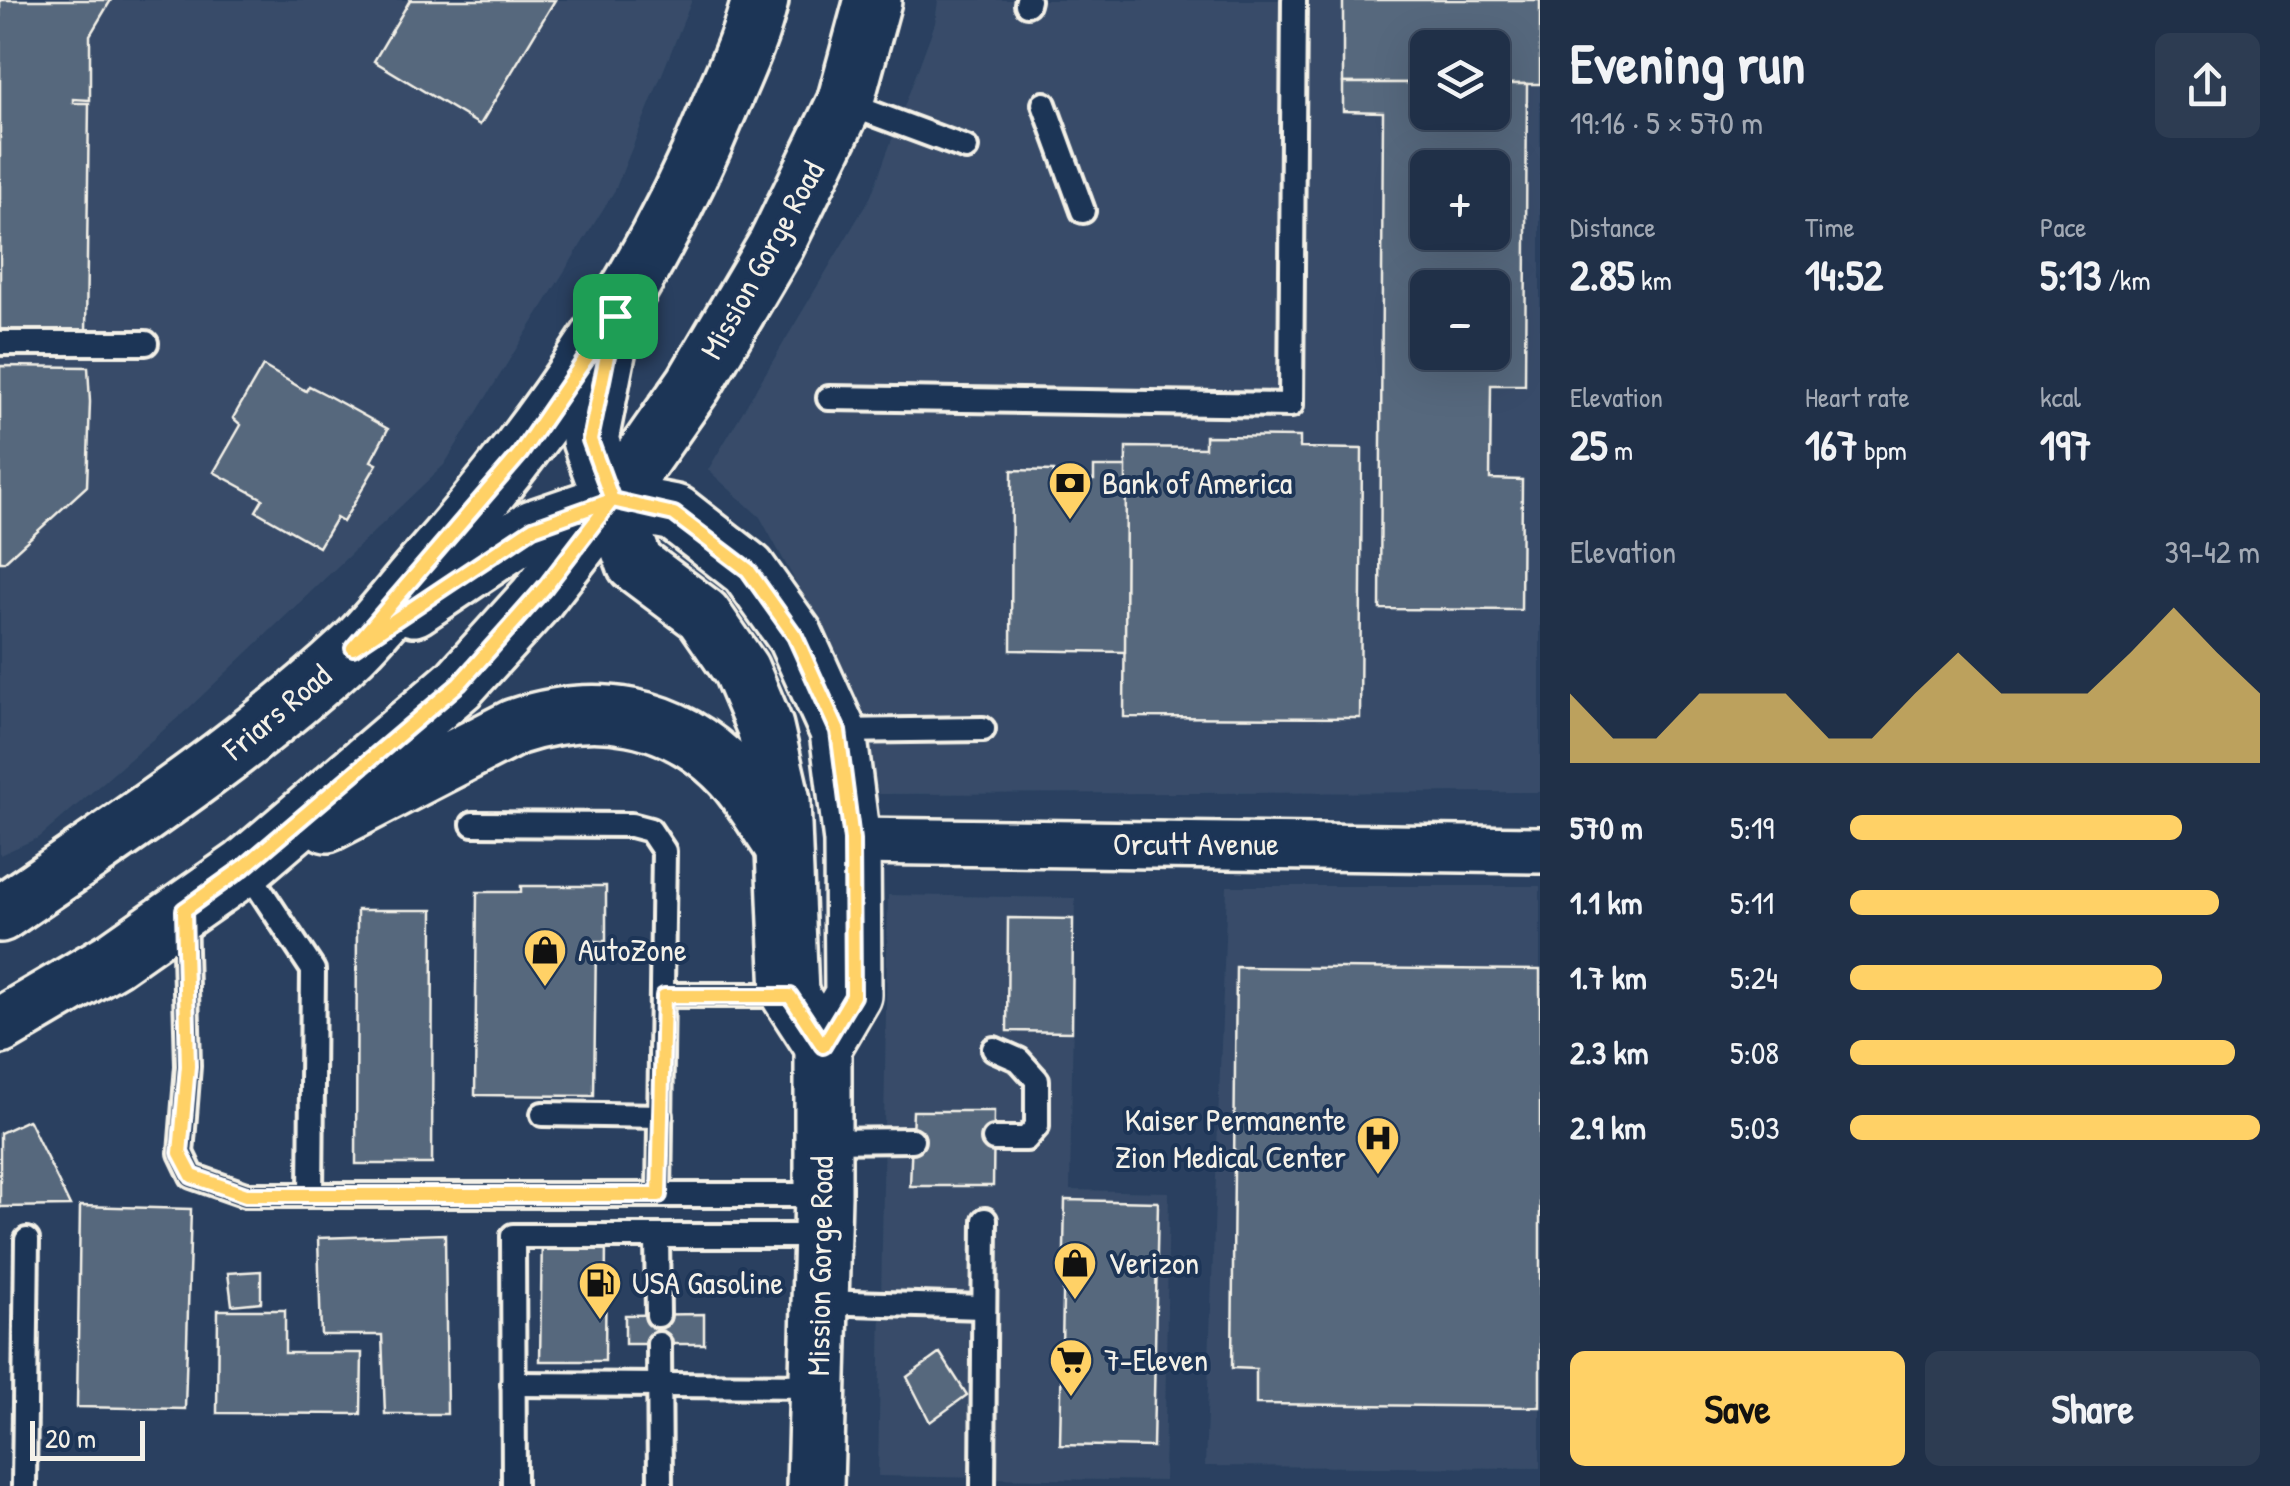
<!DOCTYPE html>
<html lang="en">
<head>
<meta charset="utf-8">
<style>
	:root { --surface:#203048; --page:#2d3c52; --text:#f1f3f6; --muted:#a2a9b4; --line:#3d4b60; --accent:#ffd166 }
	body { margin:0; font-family:"Patrick Hand",sans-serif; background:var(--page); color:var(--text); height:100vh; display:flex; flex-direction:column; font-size:38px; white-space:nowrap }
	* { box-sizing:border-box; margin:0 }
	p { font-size:32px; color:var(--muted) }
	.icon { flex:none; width:55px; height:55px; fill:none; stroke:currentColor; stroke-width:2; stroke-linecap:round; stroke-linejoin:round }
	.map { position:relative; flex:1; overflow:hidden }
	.panel { display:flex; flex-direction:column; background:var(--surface); width:750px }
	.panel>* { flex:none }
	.fabs { position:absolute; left:1410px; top:30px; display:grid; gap:20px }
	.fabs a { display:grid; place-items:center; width:100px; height:100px; border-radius:15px; background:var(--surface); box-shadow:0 10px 40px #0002,0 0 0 2px var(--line); font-size:50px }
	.scale { position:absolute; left:30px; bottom:25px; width:115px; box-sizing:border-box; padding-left:10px; border:5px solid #f4f1e8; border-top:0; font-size:28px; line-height:35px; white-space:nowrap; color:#f4f1e8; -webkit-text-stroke:8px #1d3557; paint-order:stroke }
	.pin { position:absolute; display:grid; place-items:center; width:85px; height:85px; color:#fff; margin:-42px; border-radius:20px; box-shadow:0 5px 15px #0006 }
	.round { display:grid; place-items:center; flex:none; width:105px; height:105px; border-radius:15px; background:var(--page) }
	.head { display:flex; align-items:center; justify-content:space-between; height:170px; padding:0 30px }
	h1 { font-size:55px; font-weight:700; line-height:75px }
	.stats { display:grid; grid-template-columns:repeat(3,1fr); gap:15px; height:170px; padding:10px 30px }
	.stats div { display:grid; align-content:center }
	.stats b { font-size:42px; font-weight:700 }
	.stats small { font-size:28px; font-weight:400 }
	.stats p { font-size:28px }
	.chart { height:280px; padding:20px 30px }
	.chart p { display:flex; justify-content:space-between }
	.chart svg { width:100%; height:180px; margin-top:10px; fill:var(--accent); opacity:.7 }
	.cta { display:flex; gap:20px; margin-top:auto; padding:20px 30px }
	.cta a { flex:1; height:115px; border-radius:15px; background:var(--accent); color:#111; font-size:40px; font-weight:700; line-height:115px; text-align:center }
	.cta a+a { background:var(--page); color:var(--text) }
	ul { padding:0 30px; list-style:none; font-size:32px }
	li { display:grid; grid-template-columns:160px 120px 1fr; align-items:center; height:75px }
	li i { height:25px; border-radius:12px; background:var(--accent) }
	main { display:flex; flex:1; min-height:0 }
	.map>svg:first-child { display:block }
	.built { fill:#374c69; fill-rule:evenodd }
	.building { fill:#56677d; stroke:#f4f1e8; stroke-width:2.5; fill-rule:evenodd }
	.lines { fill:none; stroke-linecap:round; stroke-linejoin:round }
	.service-casing { stroke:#f4f1e8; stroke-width:30 }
	.minor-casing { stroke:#f4f1e8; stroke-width:52 }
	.primary-casing { stroke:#f4f1e8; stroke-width:62 }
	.service { stroke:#1d3557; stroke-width:22 }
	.minor { stroke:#1d3557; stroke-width:45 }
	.primary { stroke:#1d3557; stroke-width:55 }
	.route-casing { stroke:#fff; stroke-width:20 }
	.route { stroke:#ffd166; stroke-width:12 }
	.labels { text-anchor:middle; stroke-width:8; stroke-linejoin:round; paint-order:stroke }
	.street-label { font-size:32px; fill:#f4f1e8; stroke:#1d3557 }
	.poi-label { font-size:32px; fill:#f4f1e8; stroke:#1d3557; text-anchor:start }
</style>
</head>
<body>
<main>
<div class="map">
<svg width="1540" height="1486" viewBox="0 0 1540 1486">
	<rect width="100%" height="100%" fill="#2a4060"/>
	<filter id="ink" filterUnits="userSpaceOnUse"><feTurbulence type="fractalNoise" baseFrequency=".01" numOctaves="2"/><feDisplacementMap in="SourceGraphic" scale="20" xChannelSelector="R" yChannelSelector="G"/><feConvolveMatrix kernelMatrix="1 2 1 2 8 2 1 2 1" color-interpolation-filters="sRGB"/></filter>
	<g filter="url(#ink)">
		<!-- built -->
		<g class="built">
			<polygon points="0,0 692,0 615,190 444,465 189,708 40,837 0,855"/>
			<path d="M938,0h602v792l-661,2 -46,-144 -73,-133 -52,-47 163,-274 64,-173zM1428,48h64v64h-64zM1428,168h64v64h-64zM1428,288h64v64h-64z"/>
			<polygon points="1227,886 1540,886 1540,1468 1205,1466"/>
			<polygon points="888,895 1075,898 1070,1190 1169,1192 1164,1481 878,1476"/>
		</g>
		<!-- building -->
		<g class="building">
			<polygon points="0,0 111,0 90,35 90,100 73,99 73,103 89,103 86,332 0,330"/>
			<polygon points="410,0 555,0 480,125 374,61"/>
			<polygon points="1343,0 1540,0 1540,84 1492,84 1492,48 1428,48 1428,83 1343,83"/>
			<path d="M1343,83h85v29h64v-28h35l-2,301h-34l-1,94 32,1 -1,130 -141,-1 3,-497 -40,-1zM1428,168h64v64h-64zM1428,288h64v64h-64z"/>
			<polygon points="0,366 88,367 90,402 87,486 4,562 0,562"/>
			<polygon points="263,366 306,391 309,386 325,394 388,429 371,461 377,464 343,522 336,518 319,547 256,511 263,499 214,472 241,425 233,418"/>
			<polygon points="1205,436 1300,437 1300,448 1362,449 1360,718 1124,717 1126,447 1205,448"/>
			<polygon points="1094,467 1126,467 1125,652 1011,650 1012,470 1054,471 1053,479 1094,480"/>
			<polygon points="521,886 606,886 606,941 596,941 594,1096 475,1095 477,892 521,892"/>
			<polygon points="357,910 433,910 432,1164 356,1164"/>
			<polygon points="1008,918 1073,919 1072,1032 1007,1031"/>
			<polygon points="1236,967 1540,970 1540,1407 1256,1404 1256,1369 1232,1368"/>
			<polygon points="913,1111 994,1111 993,1186 910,1186"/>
			<polygon points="28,1120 29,1121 70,1206 0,1207 0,1133"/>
			<polygon points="1065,1200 1158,1202 1153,1447 1060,1445"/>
			<polygon points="80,1206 191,1209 185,1409 77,1407"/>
			<polygon points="445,1234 447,1414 385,1414 382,1335 321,1335 318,1238"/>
			<polygon points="542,1236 606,1238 605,1361 540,1361"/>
			<polygon points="261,1271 261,1302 232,1305 228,1273"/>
			<polygon points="218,1310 285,1310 285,1353 362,1353 361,1414 217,1413"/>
			<polygon points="704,1314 704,1344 625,1344 625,1315"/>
			<polygon points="940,1353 967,1395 930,1422 907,1377"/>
		</g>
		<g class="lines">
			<!-- service casing -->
			<g class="service-casing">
				<g id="service">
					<polyline points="1027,4 1028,0"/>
					<polyline points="845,103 966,148"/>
					<polyline points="1044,104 1083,211"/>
					<polyline points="0,343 146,343"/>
					<polyline points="829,398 1291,405 1294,0"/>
					<polyline points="838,731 983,729"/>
					<polyline points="473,824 631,825 650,830 664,851 659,1195"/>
					<polyline points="245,867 313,970 311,1195"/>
					<polyline points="184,913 188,1066 181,1153 192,1176 246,1195 823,1195"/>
					<polyline points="664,995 790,995"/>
					<polyline points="543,1114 661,1116"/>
					<polyline points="994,1139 1026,1139 1037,1126 1037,1080 1019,1060 994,1049"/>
					<polyline points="823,1141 912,1140"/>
					<polyline points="657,1236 658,1315"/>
					<polyline points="819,1302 983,1307"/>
					<polyline points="659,1344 660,1486"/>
					<polyline points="513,1384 817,1386"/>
					<polyline points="24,1486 27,1240"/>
					<polyline points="514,1486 513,1236 822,1236"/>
					<polyline points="983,1486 985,1220"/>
				</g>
			</g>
			<!-- minor casing -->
			<g class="minor-casing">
				<polyline id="minor" points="852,841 1540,850"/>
			</g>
			<!-- primary casing -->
			<g class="primary-casing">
				<g id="primary">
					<polyline points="610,338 590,440 635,564 703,615 741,670 765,727 782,801 790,995 823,1046"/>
					<polyline points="612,501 675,513 748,570 795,636 838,731 852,841 853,995 823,1046 823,1195 815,1486"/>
					<polyline points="414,608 533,528 612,501"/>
					<path d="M327,824l188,-97c79,-26 158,-16 217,47 19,21 34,48 50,71"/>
					<path d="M0,914c121,-83 244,-164 352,-264 27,-26 50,-58 75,-86 121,-138 223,-286 293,-458 15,-35 31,-69 40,-106"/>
					<polyline points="0,1026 114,959 245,867 459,684 536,599 612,501 694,384 776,245 845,103 873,0"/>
				</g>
			</g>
			<!-- service -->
			<use href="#service" class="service"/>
			<!-- minor -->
			<use href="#minor" class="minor"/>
			<!-- primary -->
			<use href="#primary" class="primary"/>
		</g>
	</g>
	<g class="lines" filter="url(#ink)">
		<!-- route casing -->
		<g class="route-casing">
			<polyline id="route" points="615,316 590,440 612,500 546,586 459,684 244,867 184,910 188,1066 180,1153 192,1176 246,1195 659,1195 664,996 790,996 823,1046 853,996 852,840 838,731 795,636 748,570 674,514 612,500 533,528 353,648 520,454 615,316"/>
		</g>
		<!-- route -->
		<use href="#route" class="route"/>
	</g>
	<!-- icons -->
	<defs>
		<g id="bank-pin" transform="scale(2.25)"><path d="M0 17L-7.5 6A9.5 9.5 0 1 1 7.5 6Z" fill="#ffd166" stroke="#1d3557"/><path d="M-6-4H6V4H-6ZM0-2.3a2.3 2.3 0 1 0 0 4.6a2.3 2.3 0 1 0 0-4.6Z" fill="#111"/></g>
		<g id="shop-pin" transform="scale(2.25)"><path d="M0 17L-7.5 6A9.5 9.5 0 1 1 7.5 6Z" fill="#ffd166" stroke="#1d3557"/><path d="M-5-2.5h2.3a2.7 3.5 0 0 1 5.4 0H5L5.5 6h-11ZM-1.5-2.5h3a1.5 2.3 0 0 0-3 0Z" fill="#111"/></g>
		<g id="hospital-pin" transform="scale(2.25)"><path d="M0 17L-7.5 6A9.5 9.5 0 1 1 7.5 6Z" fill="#ffd166" stroke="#1d3557"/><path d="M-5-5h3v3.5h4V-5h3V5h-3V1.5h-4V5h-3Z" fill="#111"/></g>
		<g id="fuel-pin" transform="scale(2.25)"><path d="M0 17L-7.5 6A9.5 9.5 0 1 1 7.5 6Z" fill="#ffd166" stroke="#1d3557"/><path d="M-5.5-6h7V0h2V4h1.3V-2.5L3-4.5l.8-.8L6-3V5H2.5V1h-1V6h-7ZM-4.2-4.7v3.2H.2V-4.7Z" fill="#111"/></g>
		<g id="supermarket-pin" transform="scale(2.25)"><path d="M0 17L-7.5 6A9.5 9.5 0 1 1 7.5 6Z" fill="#ffd166" stroke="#1d3557"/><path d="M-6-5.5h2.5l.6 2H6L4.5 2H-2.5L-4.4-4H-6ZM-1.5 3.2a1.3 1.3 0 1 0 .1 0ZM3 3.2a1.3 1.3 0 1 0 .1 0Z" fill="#111"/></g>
	</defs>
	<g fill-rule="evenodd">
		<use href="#bank-pin" x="1070" y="483"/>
		<use href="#shop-pin" x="545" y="950"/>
		<use href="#hospital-pin" x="1378" y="1138"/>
		<use href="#shop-pin" x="1075" y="1263"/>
		<use href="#fuel-pin" x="600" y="1283"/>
		<use href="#supermarket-pin" x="1071" y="1360"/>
	</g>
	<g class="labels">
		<!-- street labels -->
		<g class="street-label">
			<text transform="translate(762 260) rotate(-61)" y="11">Mission Gorge Road</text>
			<text transform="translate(277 712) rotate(-40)" y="11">Friars Road</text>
			<text x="1196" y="855">Orcutt Avenue</text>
			<text transform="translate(820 1266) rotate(-89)" y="11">Mission Gorge Road</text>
		</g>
		<!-- poi labels -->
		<g class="poi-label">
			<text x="1102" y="494">Bank of America</text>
			<text x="578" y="961">AutoZone</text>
			<text x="1346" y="1131" text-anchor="end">Kaiser Permanente<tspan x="1346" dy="37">Zion Medical Center</tspan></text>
			<text x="1108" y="1274">Verizon</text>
			<text x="632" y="1294">USA Gasoline</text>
			<text x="1104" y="1371">7-Eleven</text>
		</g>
	</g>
</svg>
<div class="fabs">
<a><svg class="icon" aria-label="layers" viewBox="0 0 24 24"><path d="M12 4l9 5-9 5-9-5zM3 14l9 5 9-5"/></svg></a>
<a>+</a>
<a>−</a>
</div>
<div class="scale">20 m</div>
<div class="pin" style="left:615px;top:316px;background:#1e9e55"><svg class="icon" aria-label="arrive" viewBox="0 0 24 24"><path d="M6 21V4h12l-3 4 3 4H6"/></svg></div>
</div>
<section class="panel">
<div class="head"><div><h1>Evening run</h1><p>19:16 · 5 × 570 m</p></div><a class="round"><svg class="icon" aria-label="share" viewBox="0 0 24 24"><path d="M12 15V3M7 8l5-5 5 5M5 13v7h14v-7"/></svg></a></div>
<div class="stats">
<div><p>Distance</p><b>2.85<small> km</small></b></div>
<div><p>Time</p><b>14:52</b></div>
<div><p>Pace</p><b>5:13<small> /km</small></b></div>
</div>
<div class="stats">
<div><p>Elevation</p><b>25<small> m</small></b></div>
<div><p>Heart rate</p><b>167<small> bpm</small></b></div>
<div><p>kcal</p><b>197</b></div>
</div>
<div class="chart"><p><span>Elevation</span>39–42 m</p>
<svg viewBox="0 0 160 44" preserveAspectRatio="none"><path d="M0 44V27L10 38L20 38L30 27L40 27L50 27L60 38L70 38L80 27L90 17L100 27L110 27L120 27L130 17L140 6L150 17L160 27V44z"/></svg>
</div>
<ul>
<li><b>570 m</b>5:19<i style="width:81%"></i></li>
<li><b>1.1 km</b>5:11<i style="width:90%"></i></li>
<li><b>1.7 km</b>5:24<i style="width:76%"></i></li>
<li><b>2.3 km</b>5:08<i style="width:94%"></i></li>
<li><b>2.9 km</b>5:03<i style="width:100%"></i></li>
</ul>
<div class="cta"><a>Save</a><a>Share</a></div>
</section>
</main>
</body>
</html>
